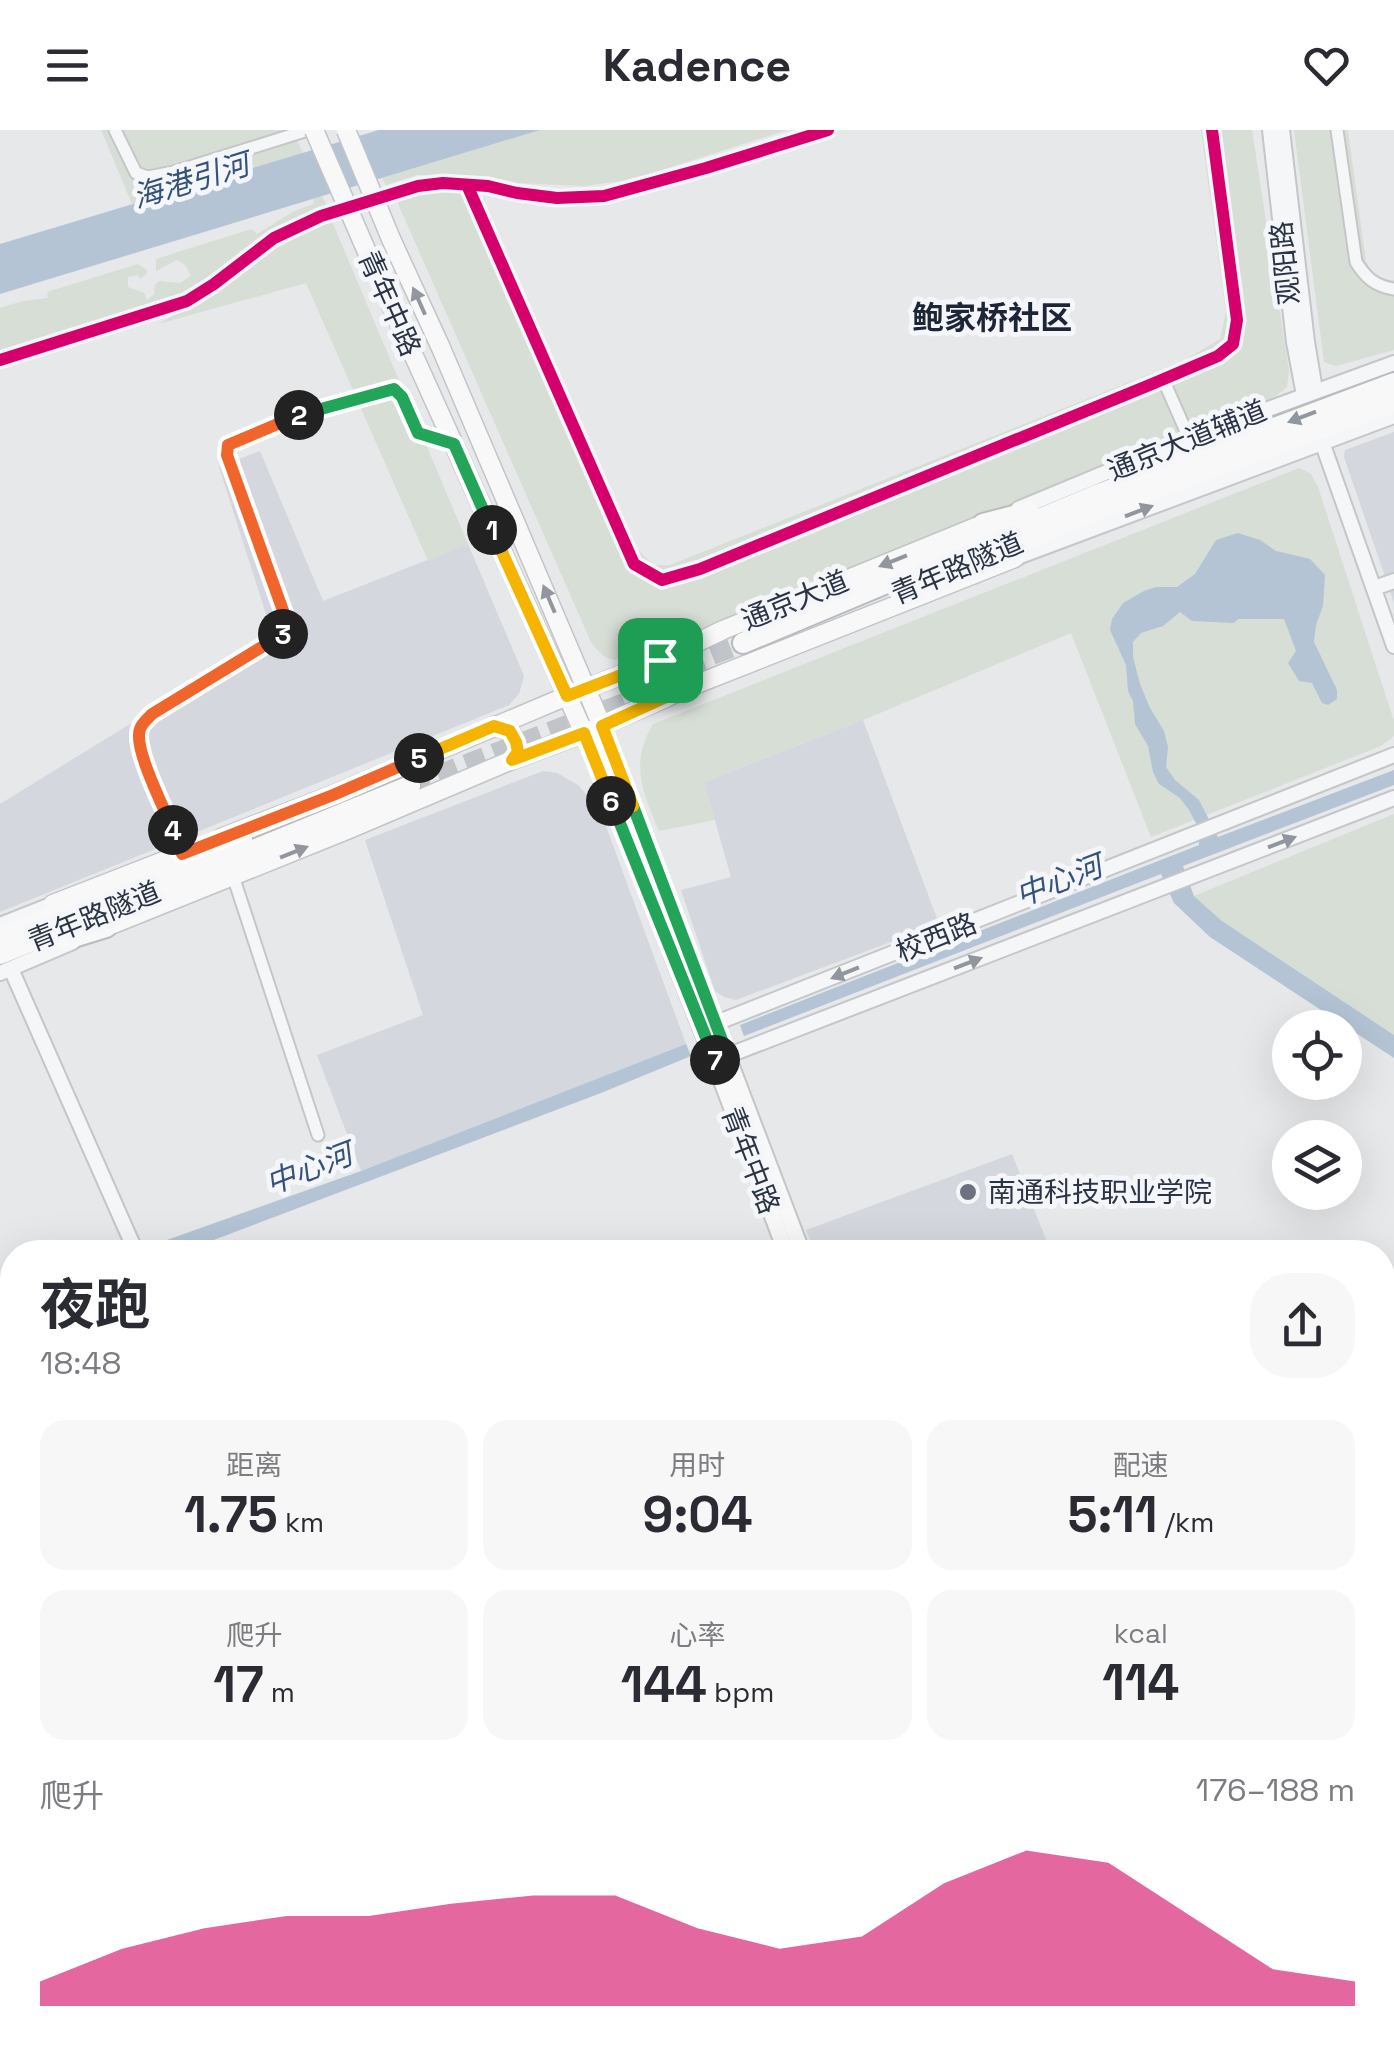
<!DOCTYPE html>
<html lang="zh">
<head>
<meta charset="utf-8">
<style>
	:root { --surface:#fff; --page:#f7f7f7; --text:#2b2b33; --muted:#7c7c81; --accent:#db2777 }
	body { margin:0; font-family:"Space Grotesk","Noto Sans SC",sans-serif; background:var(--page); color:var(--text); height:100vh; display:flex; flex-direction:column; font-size:38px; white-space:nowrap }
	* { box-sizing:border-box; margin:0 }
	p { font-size:32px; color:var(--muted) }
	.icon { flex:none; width:55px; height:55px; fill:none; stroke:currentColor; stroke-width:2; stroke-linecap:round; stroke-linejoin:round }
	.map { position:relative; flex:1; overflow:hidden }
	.details { position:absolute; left:0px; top:1110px; width:1395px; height:810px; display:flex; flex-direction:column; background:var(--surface); border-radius:40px 40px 0 0; box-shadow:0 10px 40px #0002 }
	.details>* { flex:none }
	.controls { position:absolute; left:1272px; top:880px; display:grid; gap:20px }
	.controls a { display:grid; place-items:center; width:90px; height:90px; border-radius:50%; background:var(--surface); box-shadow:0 10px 40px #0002; font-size:50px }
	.pin { position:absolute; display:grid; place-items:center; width:85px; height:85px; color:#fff; margin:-42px; border-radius:20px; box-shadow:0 5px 15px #0006 }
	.km { position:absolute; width:50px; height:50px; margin:-25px; border-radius:50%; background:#222; color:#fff; font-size:28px; line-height:50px; text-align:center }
	.round { display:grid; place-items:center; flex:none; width:105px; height:105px; border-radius:40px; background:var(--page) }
	.headline { display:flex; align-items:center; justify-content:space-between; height:170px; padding:0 40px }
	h1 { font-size:55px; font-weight:700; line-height:75px }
	.metrics { display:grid; grid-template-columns:repeat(3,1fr); gap:15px; height:170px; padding:10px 40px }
	.metrics div { display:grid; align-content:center; border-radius:25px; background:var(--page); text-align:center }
	.metrics b { font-size:50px; font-weight:700 }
	.metrics small { font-size:28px; font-weight:400 }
	.metrics p { font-size:28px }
	.chart { height:280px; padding:20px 40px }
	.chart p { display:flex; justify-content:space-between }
	.chart svg { width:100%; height:180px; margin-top:10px; fill:var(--accent); opacity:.7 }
	header { display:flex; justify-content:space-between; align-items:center; height:130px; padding:0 40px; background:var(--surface); font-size:45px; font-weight:700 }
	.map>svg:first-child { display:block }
	.built { fill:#d4d7dd }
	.green { fill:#d6ded6 }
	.water { fill:#b4c4d5 }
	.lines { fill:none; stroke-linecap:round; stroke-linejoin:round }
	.trunk-tunnel { stroke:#c1c4c9; stroke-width:20; stroke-dasharray:20 10; stroke-linecap:butt }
	.minor-casing { stroke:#c4c6c8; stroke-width:15 }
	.tertiary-casing { stroke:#c4c6c8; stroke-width:18 }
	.secondary-casing { stroke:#c4c6c8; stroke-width:19 }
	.primary-casing { stroke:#c2c5c8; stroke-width:21 }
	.trunk-casing { stroke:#b8bbbf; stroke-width:24 }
	.minor { stroke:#f5f6f7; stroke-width:11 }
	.tertiary { stroke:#f5f6f7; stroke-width:14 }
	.secondary { stroke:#f8f8f8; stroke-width:15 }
	.primary { stroke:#f8f8f8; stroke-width:18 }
	.trunk { stroke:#f8f8f8; stroke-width:20 }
	.primary-bridge-casing { stroke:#c2c5c8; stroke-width:21; stroke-linecap:butt }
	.primary-bridge { stroke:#f8f8f8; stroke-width:18 }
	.cycleway-casing { stroke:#f4f6f9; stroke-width:19 }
	.cycleway { stroke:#d6006c; stroke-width:12 }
	.oneway { fill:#92969e }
	.oneway2 { fill:#90959e }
	.split-1-casing { stroke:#fff; stroke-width:20 }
	.split-2-casing { stroke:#fff; stroke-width:20 }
	.split-3-casing { stroke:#fff; stroke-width:20 }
	.split-4-casing { stroke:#fff; stroke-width:20 }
	.split-5-casing { stroke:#fff; stroke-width:20 }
	.split-6-casing { stroke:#fff; stroke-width:20 }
	.split-7-casing { stroke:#fff; stroke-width:20 }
	.split-8-casing { stroke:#fff; stroke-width:20 }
	.split-9-casing { stroke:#fff; stroke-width:20 }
	.split-1 { stroke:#f5b400; stroke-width:12 }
	.split-2 { stroke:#22a559; stroke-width:12 }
	.split-3 { stroke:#f0652b; stroke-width:12 }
	.split-4 { stroke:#f0652b; stroke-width:12 }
	.split-5 { stroke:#f0652b; stroke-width:12 }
	.split-6 { stroke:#f5b400; stroke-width:12 }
	.split-7 { stroke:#22a559; stroke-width:12 }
	.split-8 { stroke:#22a559; stroke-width:12 }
	.split-9 { stroke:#f5b400; stroke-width:12 }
	.poi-dot { fill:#6c737f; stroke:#f4f6f9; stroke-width:4 }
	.labels { text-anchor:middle; stroke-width:10; stroke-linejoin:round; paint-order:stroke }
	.street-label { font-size:28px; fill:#2b3445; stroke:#f4f6f9 }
	.poi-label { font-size:28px; fill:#2b3445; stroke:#f4f6f9; text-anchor:start }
	.water-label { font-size:30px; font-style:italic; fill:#34527a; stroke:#f4f6f9 }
	.quarter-label { font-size:32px; font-weight:bold; fill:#1d2536; stroke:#f4f6f9 }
</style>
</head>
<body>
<header><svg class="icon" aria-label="menu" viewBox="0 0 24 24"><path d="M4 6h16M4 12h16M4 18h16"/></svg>Kadence<svg class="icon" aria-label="heart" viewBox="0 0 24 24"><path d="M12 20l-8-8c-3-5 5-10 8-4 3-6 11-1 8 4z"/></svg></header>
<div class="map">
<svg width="1394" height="1920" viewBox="0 0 1394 1920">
	<rect width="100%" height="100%" fill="#e6e8ea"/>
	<!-- built -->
	<g class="built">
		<polygon points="1394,302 1394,473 1344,327 1345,320"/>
		<polygon points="260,321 323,471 468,414 524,546 519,564 509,575 0,782 0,674 273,506 219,337"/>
		<polygon points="863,590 939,794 736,870 724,867 715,861 681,760 731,747 704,652"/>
		<polygon points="543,641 557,643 578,655 600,680 686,914 361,1041 317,925 423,885 365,710"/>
		<polygon points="1012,1024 1051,1122 815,1122 806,1100"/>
		<polygon points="1394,1203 1394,1581 1383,1586 1382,1208"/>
		<polygon points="12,1422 12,1481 0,1466 0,1431"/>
		<polygon points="0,1529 12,1544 12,1582 0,1589"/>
		<polygon points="368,1908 776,1908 746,1920 381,1920"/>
		<polygon points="912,1908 1119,1908 1129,1920 883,1920"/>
	</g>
	<!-- green -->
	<g class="green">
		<polygon points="101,0 292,0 303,23 132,74"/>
		<polygon points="540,0 787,0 631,50 583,56 517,53 485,46 417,45 386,55 382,48"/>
		<path d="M1201,0h51l37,241 -2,16 -11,9 -239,97 -129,57 -293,110c-11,-1 -17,-9 -24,-18l-195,-443 36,-9 21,-1 33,10 -3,5 2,9 147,331 21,21h17l515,-205 35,-21 6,-27z"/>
		<path d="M1294,0h54l18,132c7,11 13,21 28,18v70l-58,16 -12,-4z"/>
		<polygon points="322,66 327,76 285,93 253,114 206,152 171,169 0,221 0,178 23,171 48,168 47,162 138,134 147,140 147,143 140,149 138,145 128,147 128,157 144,163 147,170 154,164 155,155 159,151 180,153 191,146 185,135 177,130 156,141 156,129 251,99 257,104 294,81 314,74 313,69"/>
		<polygon points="331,89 468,414 428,431 306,153 158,194 200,171 251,132"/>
		<path d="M1299,338l12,6 7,13 76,234v15l-13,10 -230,91 -80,-204 -208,87 -159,62 11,38 -56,11c-16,-39 -30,-67 -6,-107z"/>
		<polygon points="1394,684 1394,905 1222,791 1194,766"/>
		<polygon points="1394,1228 1394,1361 1383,1366 1383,1232"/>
		<polygon points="912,1908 943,1908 920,1920 883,1920"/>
		<polygon points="959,1908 1043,1908 1028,1920 964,1920 956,1909"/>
	</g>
	<!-- water -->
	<g class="water">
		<polygon points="379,0 540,0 0,164 0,114"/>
		<polygon points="1238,403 1260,410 1276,421 1310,429 1325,445 1323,476 1316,495 1314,512 1337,560 1337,569 1328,575 1322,573 1312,553 1299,551 1288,533 1296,521 1284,489 1238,489 1234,493 1192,491 1180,482 1163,496 1141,503 1133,512 1133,527 1140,554 1150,578 1164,601 1168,617 1166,637 1175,650 1199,670 1218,707 1394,640 1394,655 1183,736 1194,766 1222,791 1394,905 1394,928 1210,807 1174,773 1161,744 744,906 740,895 1199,715 1197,695 1189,680 1180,668 1159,654 1153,642 1148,616 1135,594 1133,571 1128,561 1126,535 1110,500 1112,489 1123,473 1144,461 1156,457 1177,457 1195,444 1216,410"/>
		<polygon points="686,914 691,926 601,963 182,1122 174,1122 167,1110 361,1041"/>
		<polygon points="567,1908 609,1908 578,1920 536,1920"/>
	</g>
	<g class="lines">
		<!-- trunk-tunnel -->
		<g class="trunk-tunnel">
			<polyline points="684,536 743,513"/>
			<polyline points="410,656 707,541"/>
		</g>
		<!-- minor casing -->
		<g class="minor-casing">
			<g id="minor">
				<polyline points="115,0 136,43 148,47 174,42 308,0"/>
				<path d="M1337,0l19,132c10,16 19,24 38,27"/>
				<polyline points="467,55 634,434 662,450 700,439 1152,254 1218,226 1233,214 1237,190 1212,0"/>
				<polyline points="1163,249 1189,308"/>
				<path d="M182,723c-9,-23 -45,-98 -43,-119 1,-9 7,-13 13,-20l138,-84 -63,-175 2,-10 60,-27 105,-29 9,8 15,36 36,11"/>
				<polyline points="233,746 318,1005"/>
				<polyline points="1382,1431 1394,1426"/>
				<polyline points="1382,1502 1394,1532"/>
				<polyline points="1382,1905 1394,1900"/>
				<polyline points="949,1908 958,1920"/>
				<polyline points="1051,1908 1061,1920"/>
				<polyline points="1123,1920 1139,1908"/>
				<polyline points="1347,1920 1377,1908"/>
			</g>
		</g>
		<!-- tertiary casing -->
		<g class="tertiary-casing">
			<g id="tertiary">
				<polyline points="1270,0 1294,212 1304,265"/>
				<polyline points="1282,0 1307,212 1315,260"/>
				<polyline points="0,230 187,171 214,154 274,108 321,86 418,56 443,53 488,56 517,63 557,68 604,66 706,38 828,0"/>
				<polyline points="1322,312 1394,516"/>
				<polyline points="1018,379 1189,308 1394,233"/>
				<polyline points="1015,428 1394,286"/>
				<polyline points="1374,458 1394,451"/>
				<polyline points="0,795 53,774"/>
				<polyline points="11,839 136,1122"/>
				<polyline points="0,843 73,812"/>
				<polyline points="706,897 1394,625"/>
				<polyline points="719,929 1394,668"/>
				<polyline points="0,1295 12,1280"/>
				<polyline points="0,1313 12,1297"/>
				<polyline points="0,1479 12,1494"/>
				<polyline points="0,1502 12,1517"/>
				<polyline points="339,1908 349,1920"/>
				<polyline points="354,1908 364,1920"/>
			</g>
		</g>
		<!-- secondary casing -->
		<g class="secondary-casing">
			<g id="secondary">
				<polyline points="660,530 646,547 649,561 656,566 667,567"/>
				<polyline points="602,596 802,1122"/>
				<polyline points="584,603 714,931 786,1122"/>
				<polyline points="1382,1693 1394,1688"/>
				<polyline points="1140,1908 1151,1920"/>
				<polyline points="1158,1908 1168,1920"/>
				<polyline points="819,1920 846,1908"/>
				<polyline points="841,1920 871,1908"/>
			</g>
		</g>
		<!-- primary casing -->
		<g class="primary-casing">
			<g id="primary">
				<polyline points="391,109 441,218 602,596"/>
				<polyline points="367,122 584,603"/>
				<polyline points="494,596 510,601 516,612 518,622 512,630"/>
				<polyline points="221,708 333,665 567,566 660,530 723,500 983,394"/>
				<polyline points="53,774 174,727"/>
				<polyline points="106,797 347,700 512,630 584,603 697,554 1015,428"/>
			</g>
		</g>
		<!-- trunk casing -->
		<g class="trunk-casing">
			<g id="trunk">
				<polyline points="983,394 1029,382"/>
				<polyline points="966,435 1110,375 1394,272"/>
				<polyline points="743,513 1099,364 1394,253"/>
				<polyline points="0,807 242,710"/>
				<polyline points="64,810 106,797"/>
				<polyline points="0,824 410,656"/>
			</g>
		</g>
		<!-- minor -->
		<use href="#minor" class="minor"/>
		<!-- tertiary -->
		<use href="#tertiary" class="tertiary"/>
		<!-- secondary -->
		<use href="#secondary" class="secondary"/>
		<!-- primary -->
		<use href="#primary" class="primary"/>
		<!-- trunk -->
		<use href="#trunk" class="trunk"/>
		<!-- primary-bridge casing -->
		<g class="primary-bridge-casing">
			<g id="primary-bridge">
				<polyline points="314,0 367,122"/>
				<polyline points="346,0 391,109"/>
			</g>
		</g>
		<!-- primary-bridge -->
		<use href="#primary-bridge" class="primary-bridge"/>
		<!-- cycleway casing -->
		<g class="cycleway-casing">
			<g id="cycleway">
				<polyline points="467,55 634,434 662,450 700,439 1152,254 1218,226 1233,214 1237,190 1212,0"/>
				<polyline points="0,230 187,171 214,154 274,108 321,86 418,56 443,53 488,56 517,63 557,68 604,66 706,38 828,0"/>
			</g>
		</g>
		<!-- cycleway -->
		<use href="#cycleway" class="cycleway"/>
	</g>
	<!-- one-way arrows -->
	<defs><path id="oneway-solid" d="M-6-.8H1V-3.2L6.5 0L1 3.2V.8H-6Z" transform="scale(2.5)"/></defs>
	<g class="oneway">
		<use href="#oneway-solid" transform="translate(419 171) rotate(-114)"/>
		<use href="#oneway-solid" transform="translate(1302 287) rotate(159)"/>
		<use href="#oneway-solid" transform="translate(893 431) rotate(158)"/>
		<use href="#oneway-solid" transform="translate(549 469) rotate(-113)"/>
		<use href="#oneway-solid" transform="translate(294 722) rotate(-22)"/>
	</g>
	<g class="oneway2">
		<use href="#oneway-solid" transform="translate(1139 381) rotate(-21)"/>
		<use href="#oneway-solid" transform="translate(1282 712) rotate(-21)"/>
		<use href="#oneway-solid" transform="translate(968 833) rotate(-21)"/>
		<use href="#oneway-solid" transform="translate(845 843) rotate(158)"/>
	</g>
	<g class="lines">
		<!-- split-1 casing -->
		<g class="split-1-casing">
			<polyline id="split-1" points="492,400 567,566 660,530"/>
		</g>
		<!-- split-2 casing -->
		<g class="split-2-casing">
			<polyline id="split-2" points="299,285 394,259 402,267 418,303 454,314 492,400"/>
		</g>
		<!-- split-3 casing -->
		<g class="split-3-casing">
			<polyline id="split-3" points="283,504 290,500 227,325 228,315 299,285"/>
		</g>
		<!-- split-4 casing -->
		<g class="split-4-casing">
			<path id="split-4" d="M173,700c-9,-22 -35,-73 -34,-95 0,-9 6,-14 13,-21l131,-80"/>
		</g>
		<!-- split-5 casing -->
		<g class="split-5-casing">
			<polyline id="split-5" points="173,700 182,724 333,665 419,628"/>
		</g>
		<!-- split-6 casing -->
		<g class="split-6-casing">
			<polyline id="split-6" points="419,628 494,596 510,601 516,612 518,622 512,630 584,603 611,671"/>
		</g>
		<!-- split-7 casing -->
		<g class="split-7-casing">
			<polyline id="split-7" points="611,671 715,930"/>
		</g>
		<!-- split-8 casing -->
		<g class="split-8-casing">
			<polyline id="split-8" points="633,676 728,926 715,930"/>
		</g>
		<!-- split-9 casing -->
		<g class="split-9-casing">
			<polyline id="split-9" points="633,676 602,596 666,567 656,566 649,561 646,547 660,530"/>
		</g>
		<!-- split-1 -->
		<use href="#split-1" class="split-1"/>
		<!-- split-2 -->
		<use href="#split-2" class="split-2"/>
		<!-- split-3 -->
		<use href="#split-3" class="split-3"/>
		<!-- split-4 -->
		<use href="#split-4" class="split-4"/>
		<!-- split-5 -->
		<use href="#split-5" class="split-5"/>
		<!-- split-6 -->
		<use href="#split-6" class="split-6"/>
		<!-- split-7 -->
		<use href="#split-7" class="split-7"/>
		<!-- split-8 -->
		<use href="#split-8" class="split-8"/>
		<!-- split-9 -->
		<use href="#split-9" class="split-9"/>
	</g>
	<!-- markers -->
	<circle class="poi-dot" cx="968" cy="1062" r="10"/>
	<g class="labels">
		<!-- street labels -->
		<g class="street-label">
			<text transform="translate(1285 133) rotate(-96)" y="10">观阳路</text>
			<text transform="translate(390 173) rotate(66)" y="10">青年中路</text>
			<text transform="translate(1187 310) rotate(-22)" y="10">通京大道辅道</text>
			<text transform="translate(957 438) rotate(-23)" y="10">青年路隧道</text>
			<text transform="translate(795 470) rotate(-22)" y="10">通京大道</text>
			<text transform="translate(94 786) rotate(-22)" y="10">青年路隧道</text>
			<text transform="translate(936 807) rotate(-22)" y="10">校西路</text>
			<text transform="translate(751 1030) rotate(69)" y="10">青年中路</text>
		</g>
		<!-- poi labels -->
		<g class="poi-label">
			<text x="988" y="1072">南通科技职业学院</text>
		</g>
		<!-- water labels -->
		<g class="water-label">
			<text transform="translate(191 51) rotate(-17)" y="10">海港引河</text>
			<text transform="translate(1059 751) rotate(-21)" y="10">中心河</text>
			<text transform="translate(309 1039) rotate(-21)" y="10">中心河</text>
		</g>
		<!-- quarter labels -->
		<g class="quarter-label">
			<text x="992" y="199">鲍家桥社区</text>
		</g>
	</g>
</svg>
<div class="controls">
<a><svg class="icon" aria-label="locate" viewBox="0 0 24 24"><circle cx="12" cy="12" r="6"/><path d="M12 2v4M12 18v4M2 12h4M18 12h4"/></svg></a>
<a><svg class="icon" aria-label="layers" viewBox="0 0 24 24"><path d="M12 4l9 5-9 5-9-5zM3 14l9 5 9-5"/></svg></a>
</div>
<div class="pin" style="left:660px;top:530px;background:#1e9e55"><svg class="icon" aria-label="arrive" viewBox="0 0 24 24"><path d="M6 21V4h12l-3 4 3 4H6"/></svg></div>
<b class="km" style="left:492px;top:400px">1</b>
<b class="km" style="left:299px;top:285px">2</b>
<b class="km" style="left:283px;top:504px">3</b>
<b class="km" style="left:173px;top:700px">4</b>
<b class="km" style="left:419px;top:628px">5</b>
<b class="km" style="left:611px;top:671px">6</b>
<b class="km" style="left:715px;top:930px">7</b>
<section class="details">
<div class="headline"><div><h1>夜跑</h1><p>18:48</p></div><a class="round"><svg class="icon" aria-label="share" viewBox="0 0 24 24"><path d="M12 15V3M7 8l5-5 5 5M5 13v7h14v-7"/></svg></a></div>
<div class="metrics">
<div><p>距离</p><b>1.75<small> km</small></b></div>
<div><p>用时</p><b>9:04</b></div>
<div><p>配速</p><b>5:11<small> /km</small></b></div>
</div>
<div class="metrics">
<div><p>爬升</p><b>17<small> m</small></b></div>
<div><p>心率</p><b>144<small> bpm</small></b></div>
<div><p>kcal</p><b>114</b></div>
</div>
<div class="chart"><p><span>爬升</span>176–188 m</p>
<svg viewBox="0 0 160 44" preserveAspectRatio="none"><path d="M0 44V38L10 30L20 25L30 22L40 22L50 19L60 17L70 17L80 25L90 30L100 27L110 14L120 6L130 9L140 22L150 35L160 38V44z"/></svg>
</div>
</section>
</div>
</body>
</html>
